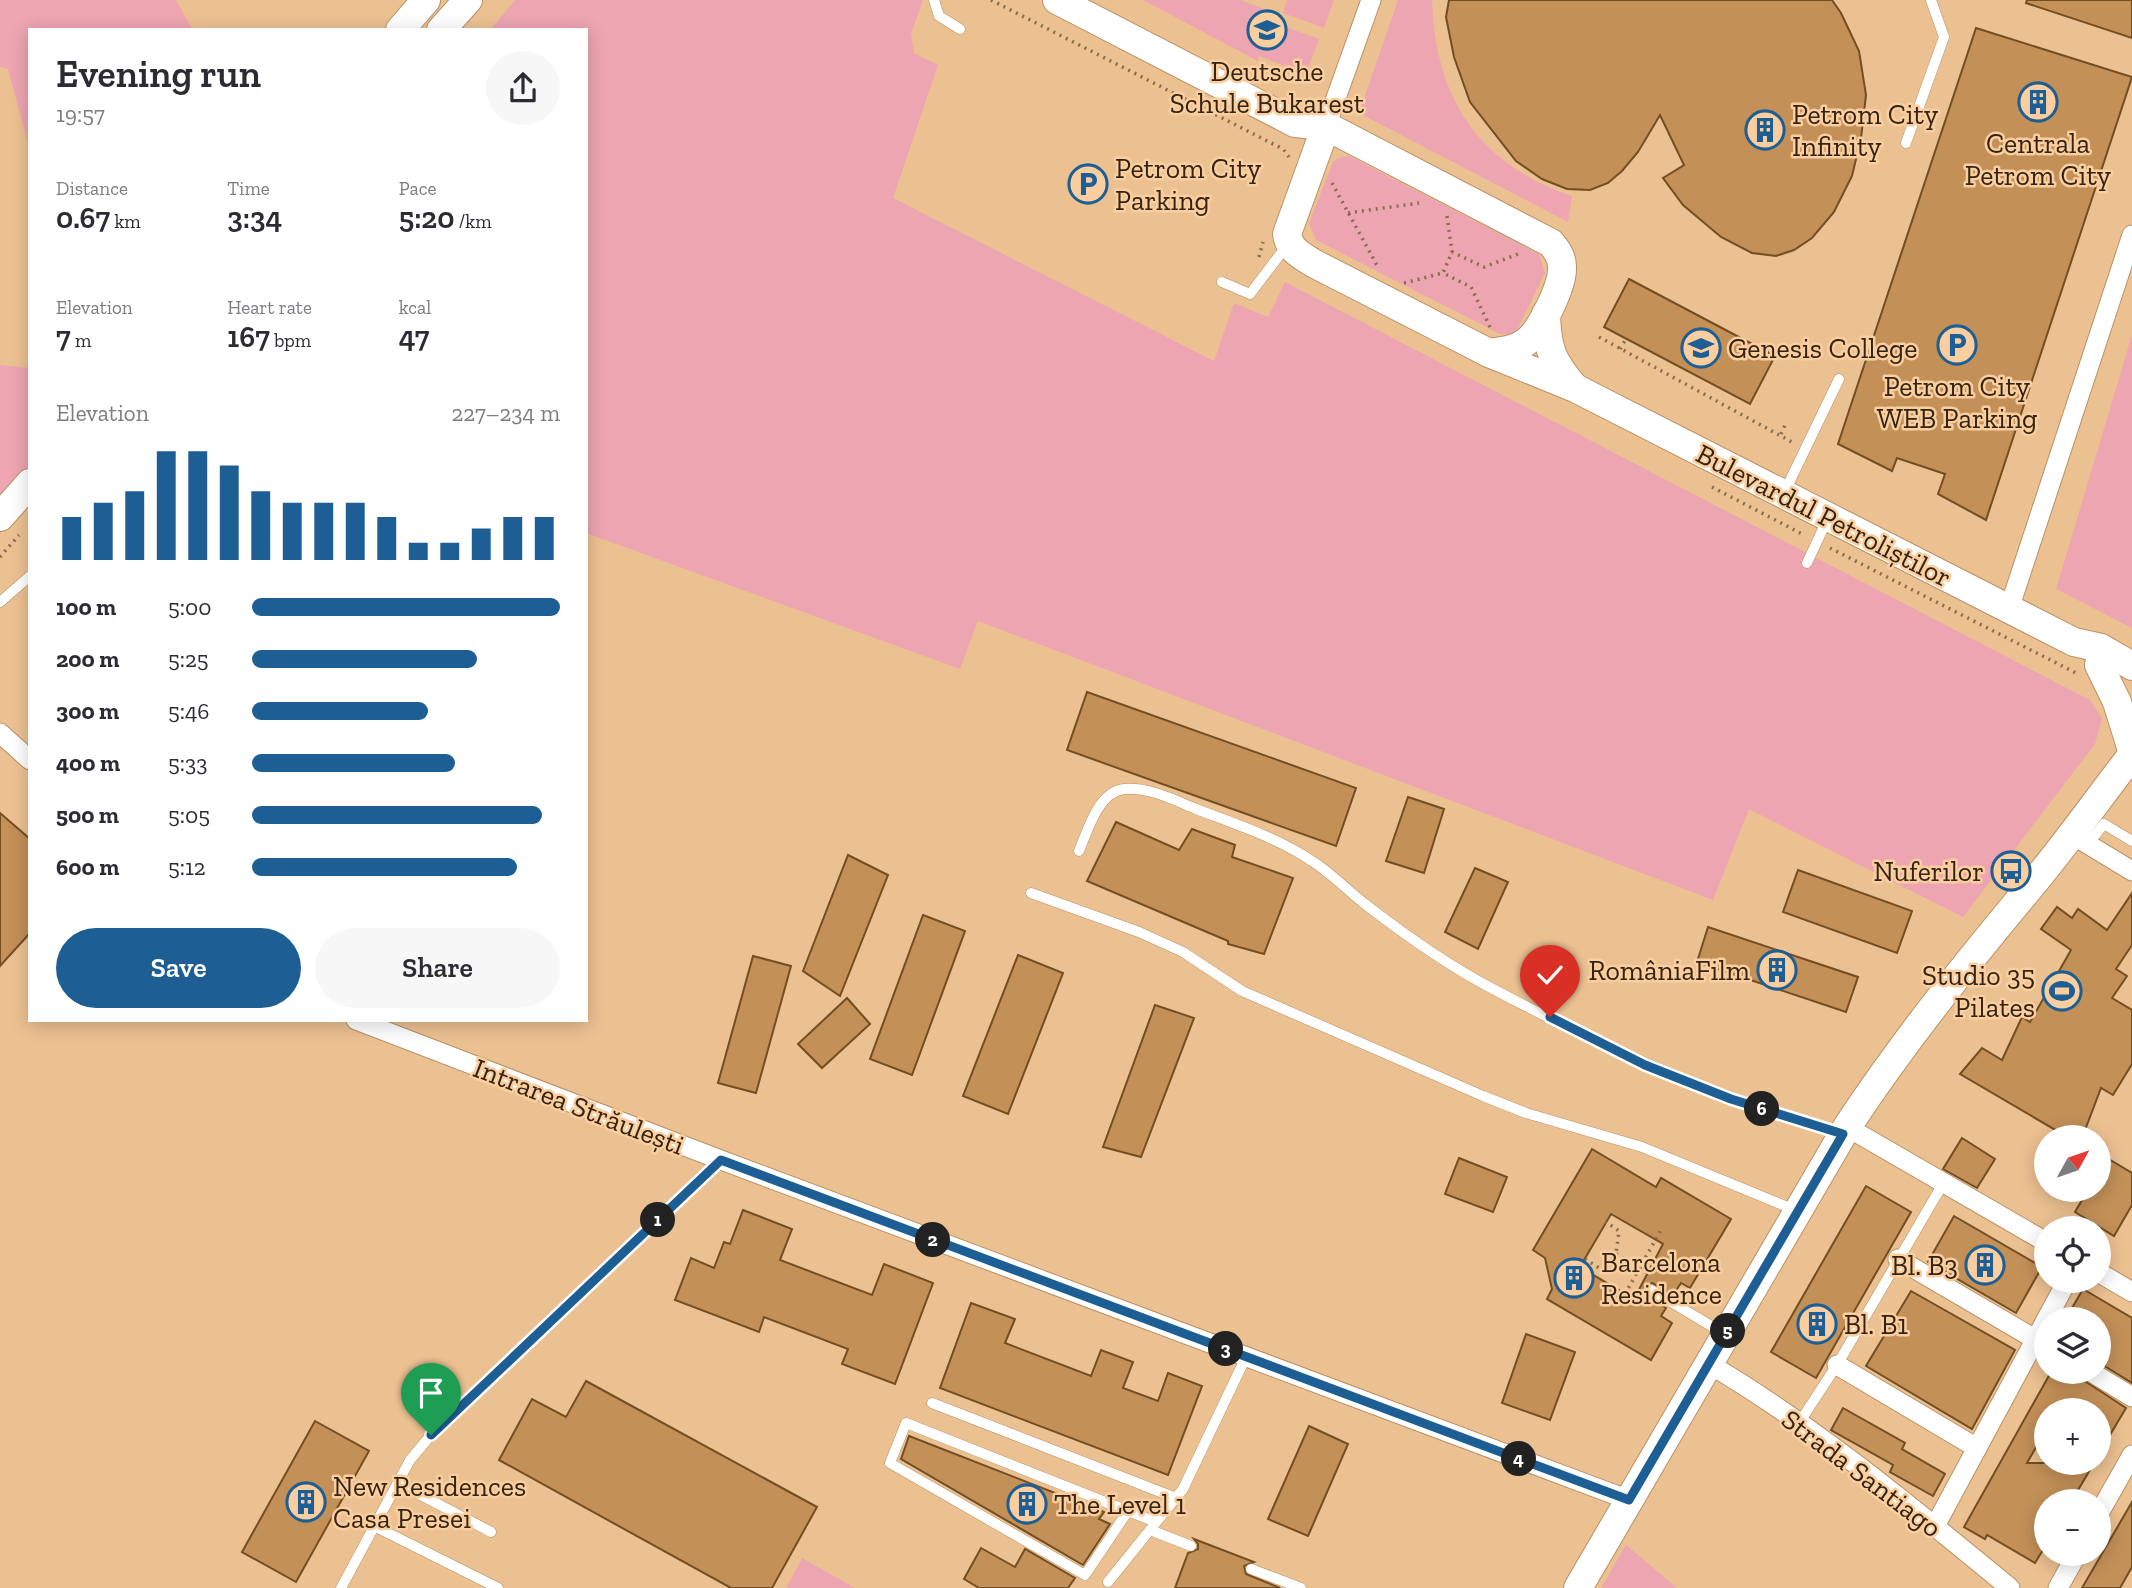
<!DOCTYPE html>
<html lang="en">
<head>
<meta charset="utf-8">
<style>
	:root { --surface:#fff; --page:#f7f7f7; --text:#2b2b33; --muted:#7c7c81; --accent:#1d5e94 }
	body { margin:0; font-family:"Zilla Slab",serif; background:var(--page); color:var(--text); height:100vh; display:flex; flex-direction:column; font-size:26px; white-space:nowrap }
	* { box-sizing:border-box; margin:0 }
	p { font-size:23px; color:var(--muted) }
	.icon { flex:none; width:38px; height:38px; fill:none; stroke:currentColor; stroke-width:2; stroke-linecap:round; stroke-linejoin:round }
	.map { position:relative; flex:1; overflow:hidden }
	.drawer { position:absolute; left:28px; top:28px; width:560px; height:994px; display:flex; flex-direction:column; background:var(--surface); border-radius:0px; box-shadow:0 4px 18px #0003 }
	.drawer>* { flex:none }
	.needle { width:46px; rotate:50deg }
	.fabs { position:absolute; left:2034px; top:1125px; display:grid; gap:14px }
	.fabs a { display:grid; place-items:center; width:77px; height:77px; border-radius:50%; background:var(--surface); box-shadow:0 4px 18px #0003; font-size:35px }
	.pin { position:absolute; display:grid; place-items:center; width:60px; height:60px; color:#fff; margin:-72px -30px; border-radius:50% 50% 50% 0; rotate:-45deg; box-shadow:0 0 7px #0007 }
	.pin .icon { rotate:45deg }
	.km { position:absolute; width:35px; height:35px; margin:-18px; border-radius:50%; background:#222; color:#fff; font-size:19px; line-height:35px; text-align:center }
	.round { display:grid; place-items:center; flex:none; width:74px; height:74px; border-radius:37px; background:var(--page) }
	.summary { display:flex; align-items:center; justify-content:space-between; height:119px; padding:0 28px }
	h1 { font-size:38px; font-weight:600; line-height:52px }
	.metrics { display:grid; grid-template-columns:repeat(3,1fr); gap:10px; height:119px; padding:7px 28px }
	.metrics div { display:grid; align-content:center }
	.metrics b { font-size:30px; font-weight:600 }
	.metrics small { font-size:19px; font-weight:400 }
	.metrics p { font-size:19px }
	.chart { height:196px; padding:14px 28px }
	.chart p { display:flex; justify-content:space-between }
	.chart svg { width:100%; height:126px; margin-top:7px; stroke:var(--accent); stroke-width:6 }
	.cta { display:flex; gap:14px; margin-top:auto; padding:14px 28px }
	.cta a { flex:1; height:80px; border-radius:42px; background:var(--accent); color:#fff; font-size:28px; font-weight:600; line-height:80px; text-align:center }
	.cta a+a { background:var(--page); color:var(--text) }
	ul { padding:0 28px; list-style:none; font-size:23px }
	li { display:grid; grid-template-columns:112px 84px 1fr; align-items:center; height:52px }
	li i { height:18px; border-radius:9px; background:var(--accent) }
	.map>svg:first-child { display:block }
	.green { fill:#eda5b1 }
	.building { fill:#c39058; stroke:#734e21; stroke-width:2; fill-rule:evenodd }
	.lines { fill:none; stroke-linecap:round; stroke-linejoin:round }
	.lane-casing { stroke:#ba9064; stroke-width:11 }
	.street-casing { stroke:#ba9064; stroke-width:21 }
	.secondary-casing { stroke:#ba9064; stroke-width:30 }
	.path { stroke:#896d4d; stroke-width:3.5; stroke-dasharray:2 5; stroke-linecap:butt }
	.lane { stroke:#fff; stroke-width:10 }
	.street { stroke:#fff; stroke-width:19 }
	.secondary { stroke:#fff; stroke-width:28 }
	.route-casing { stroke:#fff; stroke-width:14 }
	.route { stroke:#1d5e94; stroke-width:9 }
	.labels { text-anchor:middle; stroke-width:5; stroke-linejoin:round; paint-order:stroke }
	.poi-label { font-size:28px; fill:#332310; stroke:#face9f; text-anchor:start }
	.street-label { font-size:28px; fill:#332310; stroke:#face9f }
</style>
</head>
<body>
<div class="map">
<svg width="2132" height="1588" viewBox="0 0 2132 1588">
	<rect width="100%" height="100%" fill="#ecc192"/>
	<!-- green -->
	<g class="green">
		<polygon points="0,0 176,0 193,30 30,30 30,151 8,69 0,67"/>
		<polygon points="515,0 923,0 911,34 914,53 938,65 893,198 1214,361 1234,303 1268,317 1285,282 2090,700 2102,718 2095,744 1963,917 1749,809 1713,900 978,621 960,669 586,533 586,30 490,30"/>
		<polygon points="1143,0 1240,0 1273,12 1272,22 1319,39 1306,74 1259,56 1258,61"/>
		<polygon points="1287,0 1334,0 1324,28 1283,13"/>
		<path d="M1398,0h34c3,98 46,164 140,196l-4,26 -209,-109z"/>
		<polygon points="1349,156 1539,254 1545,273 1517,330 1508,335 1500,334 1316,240 1309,223 1333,162 1338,158"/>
		<polygon points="2132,335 2132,628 2056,589"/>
		<polygon points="30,355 30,467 0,502 0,365 27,368"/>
		<polygon points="1626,1545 1677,1588 1601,1588"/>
		<polygon points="802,1558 855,1588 786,1588"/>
	</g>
	<!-- building -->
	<g class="building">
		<polygon points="1449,0 1832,0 1841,13 1859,51 1866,95 1861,138 1852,176 1834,212 1812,238 1794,250 1776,256 1752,253 1721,237 1683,205 1663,178 1684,165 1660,115 1638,152 1622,171 1608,183 1590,190 1567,189 1542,179 1516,161 1470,102 1454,57 1446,17"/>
		<polygon points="2027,0 2132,0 2132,38 2026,3"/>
		<polygon points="1976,28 2132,77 1986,520 1938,494 1945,474 1897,458 1892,471 1838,444"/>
		<polygon points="1629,279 1775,356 1750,404 1604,327"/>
		<polygon points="1087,692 1356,788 1336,846 1067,750"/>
		<polygon points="1408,797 1444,809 1424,873 1386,861"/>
		<polygon points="0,813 30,839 30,933 0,966"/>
		<polygon points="1116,822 1179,850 1192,829 1235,845 1232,857 1293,878 1264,954 1228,944 1228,941 1087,881"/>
		<polygon points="848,855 888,875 840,996 803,971"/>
		<polygon points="1475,868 1508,882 1478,949 1445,932"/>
		<polygon points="1798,870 1912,911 1897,953 1783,912"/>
		<polygon points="2132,893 2132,945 2116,969 2127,976 2112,998 2132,1010 2132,1064 2113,1095 2101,1088 2082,1138 2069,1138 1960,1074 1982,1048 2002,1060 2022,1017 2030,1022 2071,950 2041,929 2057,907 2072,918 2078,909 2107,930"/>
		<polygon points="923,915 965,931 912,1075 870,1059"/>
		<polygon points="1708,927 1858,977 1846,1012 1697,962"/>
		<polygon points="1018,955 1063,973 1008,1114 963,1096"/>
		<polygon points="753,956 791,966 756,1093 718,1083"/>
		<polygon points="847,998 870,1024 822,1068 798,1044"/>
		<polygon points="1155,1005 1194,1018 1141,1157 1103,1147"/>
		<polygon points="1962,1138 1995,1159 1977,1188 1943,1169"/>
		<path d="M1592,1149l64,38 5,-9 70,41 -41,69 -9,-5 -8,12 -21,-12 -8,4 3,9 19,12 -5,8 11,7 -21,37 -104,-61 5,-10 -7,-31 -12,-8zM1611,1214l52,30 -29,55 -54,-32z"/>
		<polygon points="1459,1158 1507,1177 1493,1212 1445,1194"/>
		<polygon points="2107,1158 2132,1173 2132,1205 2114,1236 2075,1212 2088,1190 2098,1190 2098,1172"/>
		<polygon points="1866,1186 1911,1212 1816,1378 1771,1352"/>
		<polygon points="743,1210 792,1229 780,1260 872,1295 884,1264 933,1283 895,1384 842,1364 848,1349 764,1317 759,1332 675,1300 691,1258 714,1268 724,1242 730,1244"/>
		<polygon points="1954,1216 2042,1267 2016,1313 1928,1262"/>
		<polygon points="2083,1289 2132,1318 2132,1383 2098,1362 2098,1320 2065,1320"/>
		<polygon points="1911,1291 2015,1350 1972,1429 1866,1366"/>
		<polygon points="971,1303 1015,1319 1005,1343 1091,1376 1101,1350 1133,1362 1123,1388 1158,1401 1168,1373 1202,1386 1168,1475 940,1388"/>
		<polygon points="1526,1334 1575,1352 1550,1420 1502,1403"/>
		<polygon points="2051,1372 2071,1372 2126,1408 2098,1455 2098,1410 2046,1410 2046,1430 2027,1463 2094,1463 2071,1502 2046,1502 2046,1545 2035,1563 1987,1535 1985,1539 1964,1527"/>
		<polygon points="586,1381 817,1507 772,1588 731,1588 499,1460 532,1399 566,1417"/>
		<polygon points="1843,1408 1905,1443 1902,1449 1945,1474 1933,1496 1890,1472 1893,1465 1831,1430"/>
		<polygon points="315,1421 369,1451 296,1582 242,1552"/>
		<polygon points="1309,1426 1348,1444 1308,1536 1268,1519"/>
		<polygon points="909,1436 1104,1512 1099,1519 1110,1524 1083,1565 901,1459"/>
		<polygon points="2132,1502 2132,1567 2120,1588 2082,1588"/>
		<polygon points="1194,1539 1254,1562 1244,1566 1246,1574 1280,1588 1175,1588 1188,1553 1198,1549 1198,1544"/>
		<polygon points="981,1548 1015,1567 1025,1549 1075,1578 1068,1588 979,1588 964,1579"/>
	</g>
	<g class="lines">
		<!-- lane casing -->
		<g class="lane-casing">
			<g id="lane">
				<polyline points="934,0 939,16 960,29"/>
				<polyline points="1906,143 1944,37 1931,0"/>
				<polyline points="1222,282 1250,294 1288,244"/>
				<polyline points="1785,491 1839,379"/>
				<polyline points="1807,563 1828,518"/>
				<polyline points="0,602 30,576"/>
				<polyline points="2087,845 2104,824 2132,841"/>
				<path d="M1079,851c9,-21 19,-59 45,-62 25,-2 50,11 72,20 39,15 80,28 116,52 19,12 35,29 53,43 40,31 84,62 128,85 115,61 224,109 348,144"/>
				<polyline points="1031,893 1139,932 1183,952 1242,991 1483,1096 1526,1113 1642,1147 1795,1210"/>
				<polyline points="1651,1290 1723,1333"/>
				<polyline points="932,1403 1176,1498"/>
				<polyline points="1799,1423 1837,1365 1944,1182"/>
				<polyline points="398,1483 491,1532"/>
				<polyline points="1128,1511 1085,1575 890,1463 906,1423 1128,1511 1156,1522"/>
				<polyline points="374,1526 498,1588"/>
				<polyline points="1150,1530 1191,1546"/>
				<polyline points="1251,1569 1301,1588"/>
				<polyline points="1108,1582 1183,1489 1246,1357"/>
				<polyline points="341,1588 410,1460 431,1435 721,1160"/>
			</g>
		</g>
		<!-- street casing -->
		<g class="street-casing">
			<g id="street">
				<polyline points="1326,126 1371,0"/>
				<polyline points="2009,609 2132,235"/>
				<polyline points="0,733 30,760"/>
				<polyline points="2071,834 2132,871"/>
				<polyline points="356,1020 721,1160 1629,1500"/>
				<polyline points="1847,1127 2046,1242"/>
				<polyline points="1898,1259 2045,1345"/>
				<polyline points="2098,1272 2132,1292"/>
				<polyline points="2046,1320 2067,1281"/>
				<path d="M1709,1364c107,63 205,145 301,224"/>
				<polyline points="1837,1365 1977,1448"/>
				<polyline points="2091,1372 2132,1397"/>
				<polyline points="2098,1515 2132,1455"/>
				<polyline points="1935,1526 2046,1320"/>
				<polyline points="2058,1588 2077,1554"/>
			</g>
		</g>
		<!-- secondary casing -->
		<g class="secondary-casing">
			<g id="secondary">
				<path d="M1057,0l238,123 31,3 225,117c6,7 11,14 11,24 1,18 -21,64 -36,75 -11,8 -23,9 -37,11"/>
				<polyline points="400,30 426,0"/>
				<polyline points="441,30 468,0"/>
				<path d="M1326,126l-39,108c2,16 15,22 28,30l174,89 86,35 499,254 27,6 31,18"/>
				<path d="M1546,314c1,35 6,47 28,73"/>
				<polyline points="0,517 30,483"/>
				<polyline points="2099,665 2117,702 2132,750"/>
				<path d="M1578,1588l269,-461c56,-85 119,-163 184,-241 35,-42 67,-87 101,-131"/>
			</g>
		</g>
		<!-- path -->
		<g class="path">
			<polyline points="991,0 1283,149 1289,157"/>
			<polyline points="1332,183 1379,269"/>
			<polyline points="1348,213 1419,203"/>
			<polyline points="1447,216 1452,252"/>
			<polyline points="1259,257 1263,242"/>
			<polyline points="1404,283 1443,273"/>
			<polyline points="1490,327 1471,287 1443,273 1452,252 1484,267 1518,254"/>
			<polyline points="1599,337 1792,442"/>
			<polyline points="1620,349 1626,339"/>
			<polyline points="1781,434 1786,423"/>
			<polyline points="1712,487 1804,535"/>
			<polyline points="1830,548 2076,673"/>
			<polyline points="0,557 19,535"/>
			<polyline points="1616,1254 1649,1274"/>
			<polyline points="1585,1259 1599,1268 1616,1254 1619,1231 1606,1222"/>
			<polyline points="1625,1294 1661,1230"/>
		</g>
		<!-- lane -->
		<use href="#lane" class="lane"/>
		<!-- street -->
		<use href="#street" class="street"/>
		<!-- secondary -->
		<use href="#secondary" class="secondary"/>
	</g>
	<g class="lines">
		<!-- route casing -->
		<g class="route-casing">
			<polyline id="route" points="431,1435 721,1160 1629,1500 1843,1134 1731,1099 1645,1065 1550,1017"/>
		</g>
		<!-- route -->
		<use href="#route" class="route"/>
	</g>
	<!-- icons -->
	<defs>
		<g id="school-ring" transform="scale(2.0125)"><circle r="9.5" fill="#face9f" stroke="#1d5e94" stroke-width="1.5"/><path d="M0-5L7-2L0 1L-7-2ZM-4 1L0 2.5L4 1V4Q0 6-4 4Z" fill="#1d5e94"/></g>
		<g id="building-ring" transform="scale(2.0125)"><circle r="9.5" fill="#face9f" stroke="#1d5e94" stroke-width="1.5"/><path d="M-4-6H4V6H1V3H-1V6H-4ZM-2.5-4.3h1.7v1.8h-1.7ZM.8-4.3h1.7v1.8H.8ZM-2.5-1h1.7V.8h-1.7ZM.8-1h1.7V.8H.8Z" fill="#1d5e94"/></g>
		<g id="parking-ring" transform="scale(2.0125)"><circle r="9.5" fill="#face9f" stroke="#1d5e94" stroke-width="1.5"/><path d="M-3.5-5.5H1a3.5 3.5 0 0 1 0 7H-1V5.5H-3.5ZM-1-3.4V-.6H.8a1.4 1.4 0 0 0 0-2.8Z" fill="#1d5e94"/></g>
		<g id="bus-ring" transform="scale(2.0125)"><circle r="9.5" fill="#face9f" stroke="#1d5e94" stroke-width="1.5"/><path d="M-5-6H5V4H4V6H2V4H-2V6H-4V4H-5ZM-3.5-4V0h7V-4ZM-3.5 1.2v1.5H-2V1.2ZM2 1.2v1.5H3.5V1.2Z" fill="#1d5e94"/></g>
		<g id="stadium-ring" transform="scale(2.0125)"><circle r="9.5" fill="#face9f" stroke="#1d5e94" stroke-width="1.5"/><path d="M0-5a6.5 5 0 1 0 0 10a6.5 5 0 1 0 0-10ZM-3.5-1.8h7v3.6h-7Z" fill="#1d5e94"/></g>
	</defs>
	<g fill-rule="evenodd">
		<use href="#school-ring" x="1267" y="30"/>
		<use href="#building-ring" x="2038" y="102"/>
		<use href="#building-ring" x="1765" y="130"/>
		<use href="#parking-ring" x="1088" y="184"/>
		<use href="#parking-ring" x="1957" y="345"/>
		<use href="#school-ring" x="1701" y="348"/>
		<use href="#bus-ring" x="2011" y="871"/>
		<use href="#building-ring" x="1777" y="970"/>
		<use href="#stadium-ring" x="2062" y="991"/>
		<use href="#building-ring" x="1985" y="1265"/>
		<use href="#building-ring" x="1574" y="1278"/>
		<use href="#building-ring" x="1817" y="1324"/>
		<use href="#building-ring" x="306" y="1502"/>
		<use href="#building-ring" x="1027" y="1504"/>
	</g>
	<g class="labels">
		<!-- poi labels -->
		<g class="poi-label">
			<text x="1267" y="81" text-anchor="middle">Deutsche<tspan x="1267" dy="32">Schule Bukarest</tspan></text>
			<text x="1792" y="124">Petrom City<tspan x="1792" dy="32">Infinity</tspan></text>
			<text x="2038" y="153" text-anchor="middle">Centrala<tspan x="2038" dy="32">Petrom City</tspan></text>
			<text x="1115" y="178">Petrom City<tspan x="1115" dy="32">Parking</tspan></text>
			<text x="1728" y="358">Genesis College</text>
			<text x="1957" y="396" text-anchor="middle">Petrom City<tspan x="1957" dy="32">WEB Parking</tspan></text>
			<text x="1984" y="881" text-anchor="end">Nuferilor</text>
			<text x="1750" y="980" text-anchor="end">RomâniaFilm</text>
			<text x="2035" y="985" text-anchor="end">Studio 35<tspan x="2035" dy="32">Pilates</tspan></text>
			<text x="1601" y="1272">Barcelona<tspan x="1601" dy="32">Residence</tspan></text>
			<text x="1958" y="1275" text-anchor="end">Bl. B3</text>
			<text x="1844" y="1334">Bl. B1</text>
			<text x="333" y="1496">New Residences<tspan x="333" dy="32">Casa Presei</tspan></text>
			<text x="1054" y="1514">The Level 1</text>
		</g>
		<!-- street labels -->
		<g class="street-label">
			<text transform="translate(1824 515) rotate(27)" y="10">Bulevardul Petroliștilor</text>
			<text transform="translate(579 1106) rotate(21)" y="10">Intrarea Străulești</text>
			<text transform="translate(1862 1473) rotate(37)" y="10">Strada Santiago</text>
		</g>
	</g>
</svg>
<div class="fabs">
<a><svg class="needle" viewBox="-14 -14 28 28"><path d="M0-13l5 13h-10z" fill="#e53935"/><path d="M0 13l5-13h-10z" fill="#7c7c81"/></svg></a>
<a><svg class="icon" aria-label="locate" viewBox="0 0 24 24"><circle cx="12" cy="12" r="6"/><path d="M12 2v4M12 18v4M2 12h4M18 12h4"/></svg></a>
<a><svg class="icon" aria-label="layers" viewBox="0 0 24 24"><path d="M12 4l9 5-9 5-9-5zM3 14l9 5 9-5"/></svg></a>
<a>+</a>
<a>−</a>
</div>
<div class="pin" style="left:431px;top:1435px;background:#1e9e55"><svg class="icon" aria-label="arrive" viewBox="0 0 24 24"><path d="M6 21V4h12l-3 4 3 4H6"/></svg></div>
<div class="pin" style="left:1550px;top:1017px;background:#d93025"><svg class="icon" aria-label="check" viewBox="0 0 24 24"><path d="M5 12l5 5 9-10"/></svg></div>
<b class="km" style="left:658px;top:1220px">1</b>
<b class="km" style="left:933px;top:1240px">2</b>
<b class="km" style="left:1226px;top:1349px">3</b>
<b class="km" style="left:1519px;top:1459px">4</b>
<b class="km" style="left:1728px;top:1331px">5</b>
<b class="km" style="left:1762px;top:1109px">6</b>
<section class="drawer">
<div class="summary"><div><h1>Evening run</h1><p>19:57</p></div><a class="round"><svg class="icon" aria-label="share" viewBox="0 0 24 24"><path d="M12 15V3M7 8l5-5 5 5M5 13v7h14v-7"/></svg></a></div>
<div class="metrics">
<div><p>Distance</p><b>0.67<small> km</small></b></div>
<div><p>Time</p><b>3:34</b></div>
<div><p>Pace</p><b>5:20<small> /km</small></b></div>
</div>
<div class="metrics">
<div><p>Elevation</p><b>7<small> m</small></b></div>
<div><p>Heart rate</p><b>167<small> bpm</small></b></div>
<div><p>kcal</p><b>47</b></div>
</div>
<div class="chart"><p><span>Elevation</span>227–234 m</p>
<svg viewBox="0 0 160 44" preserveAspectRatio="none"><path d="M5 44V29M15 44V24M25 44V20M35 44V6M45 44V6M55 44V11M65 44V20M75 44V24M85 44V24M95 44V24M105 44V29M115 44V38M125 44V38M135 44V33M145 44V29M155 44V29"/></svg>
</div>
<ul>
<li><b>100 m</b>5:00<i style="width:100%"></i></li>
<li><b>200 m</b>5:25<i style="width:73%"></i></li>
<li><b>300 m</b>5:46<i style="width:57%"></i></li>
<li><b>400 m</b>5:33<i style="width:66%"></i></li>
<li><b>500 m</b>5:05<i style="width:94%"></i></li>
<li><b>600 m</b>5:12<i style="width:86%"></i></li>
</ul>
<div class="cta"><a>Save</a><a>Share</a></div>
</section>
</div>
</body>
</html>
